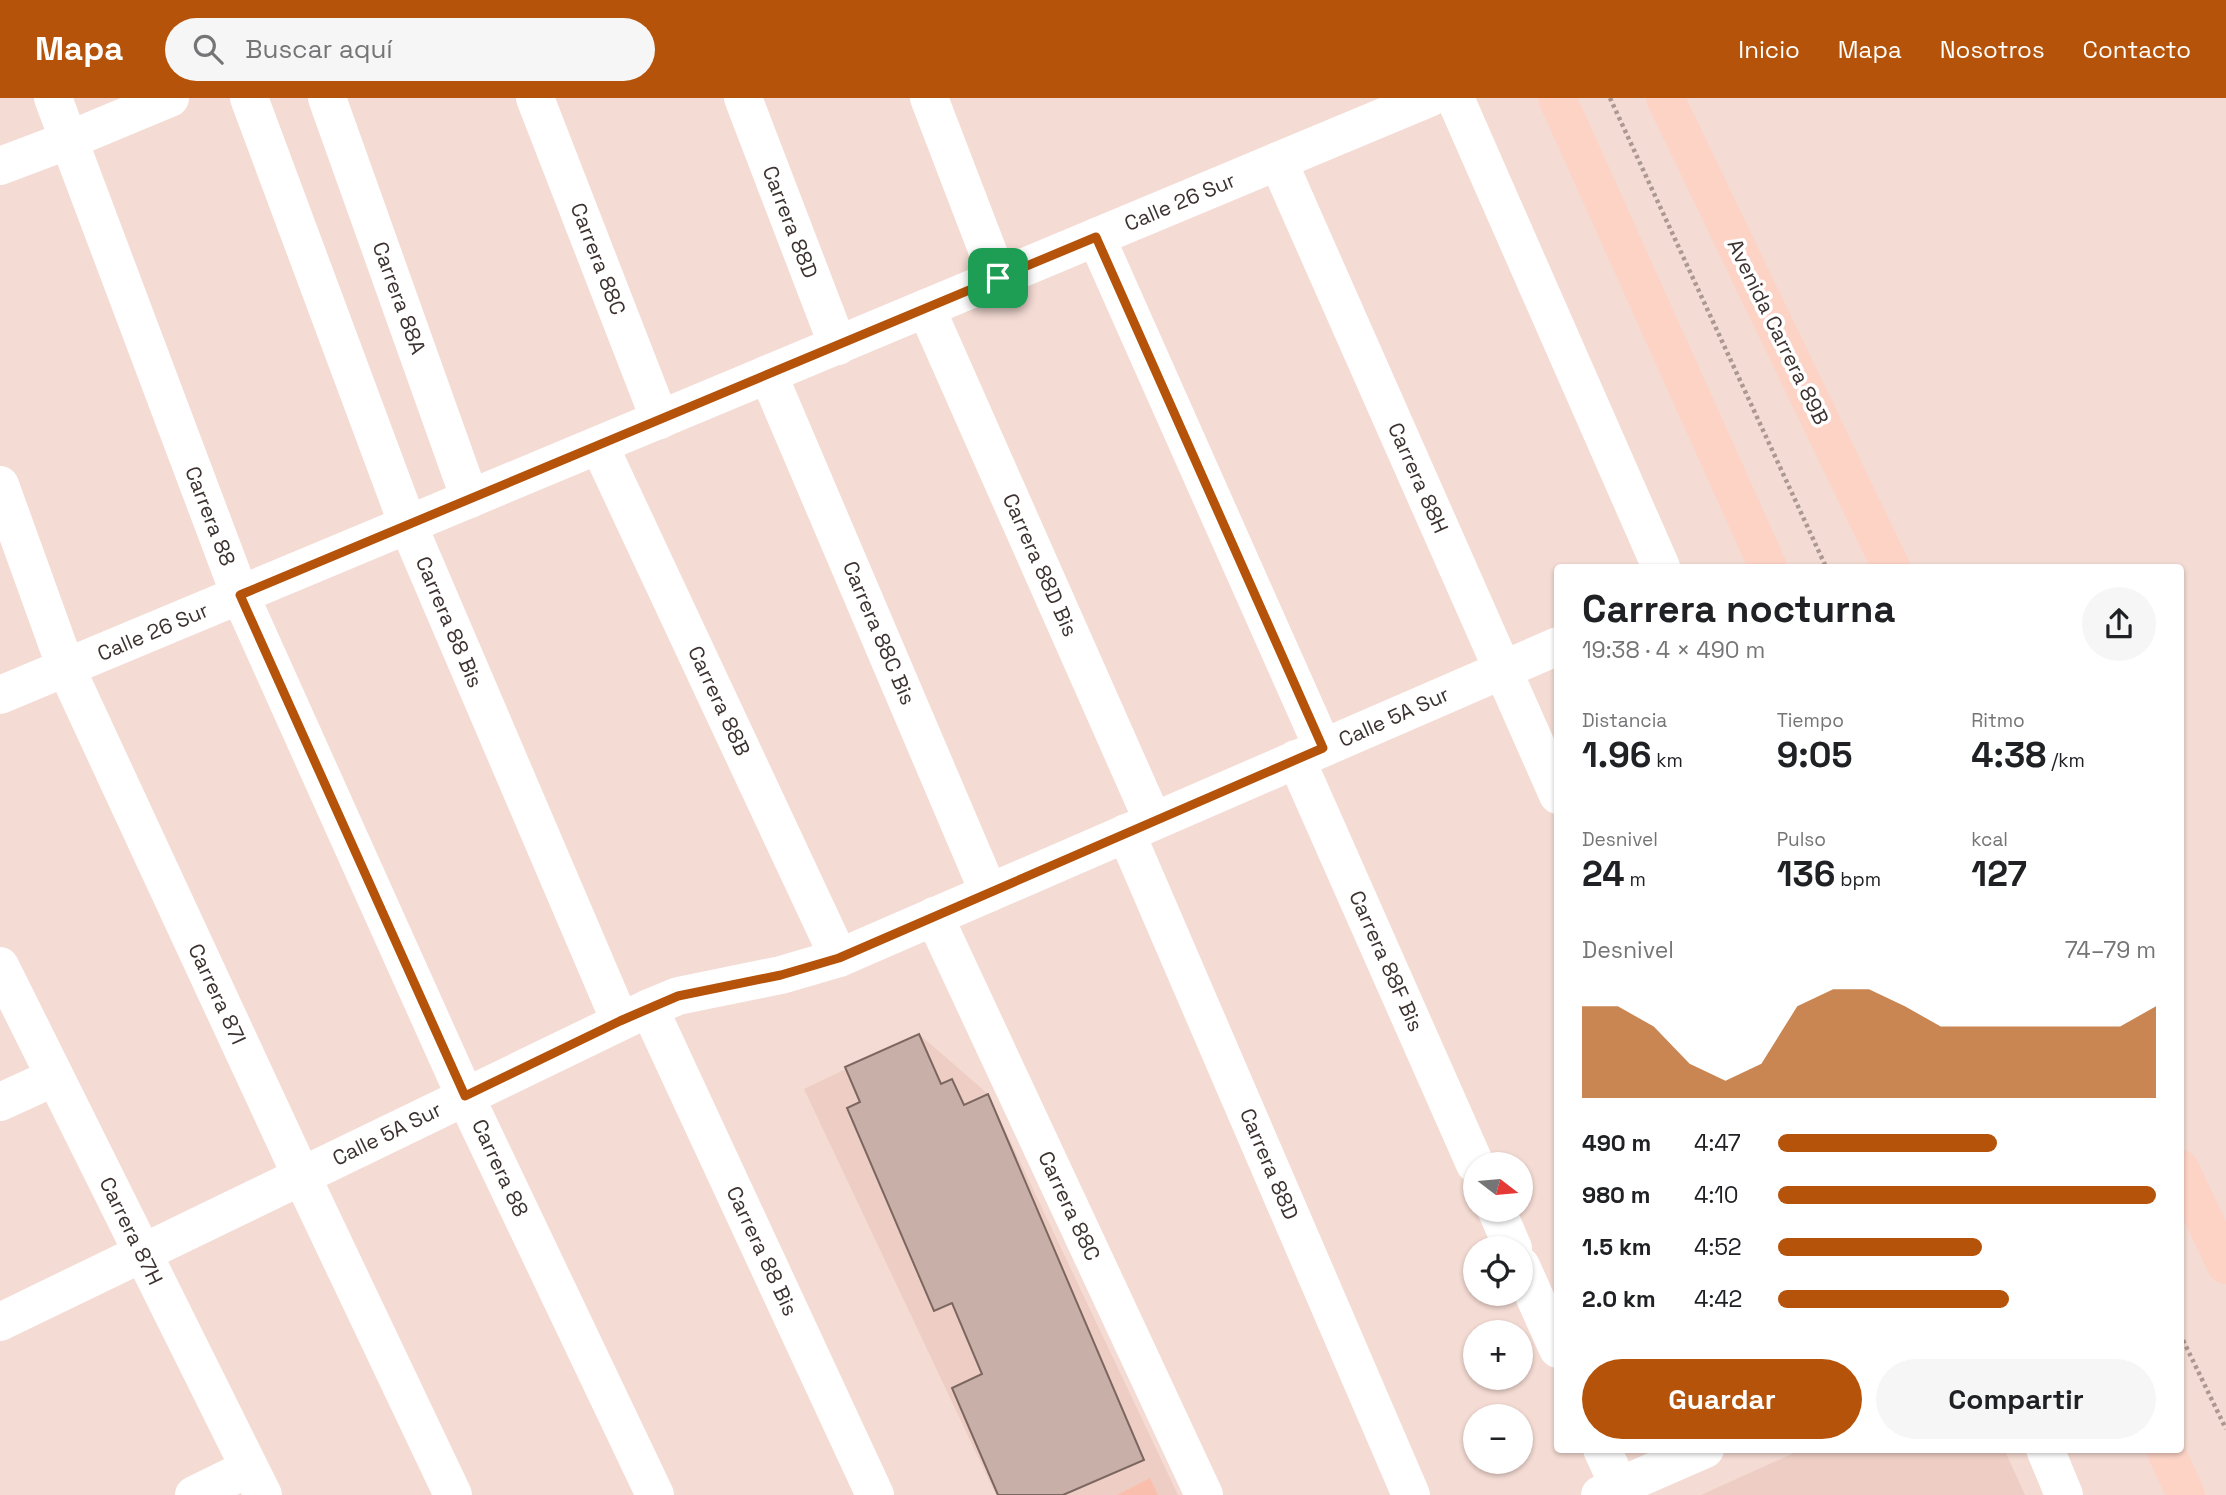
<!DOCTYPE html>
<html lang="es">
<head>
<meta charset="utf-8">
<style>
	:root { --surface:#fff; --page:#f6f6f6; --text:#202124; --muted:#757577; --accent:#b45309 }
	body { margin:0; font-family:"Space Grotesk",sans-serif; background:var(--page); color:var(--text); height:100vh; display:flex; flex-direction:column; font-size:26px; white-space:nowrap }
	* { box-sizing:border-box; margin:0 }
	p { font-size:23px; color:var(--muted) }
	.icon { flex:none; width:38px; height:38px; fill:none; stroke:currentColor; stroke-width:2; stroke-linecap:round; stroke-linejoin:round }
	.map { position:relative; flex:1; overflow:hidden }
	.panel { position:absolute; left:1554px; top:466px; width:630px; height:889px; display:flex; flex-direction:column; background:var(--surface); border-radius:7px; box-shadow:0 2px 5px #0004 }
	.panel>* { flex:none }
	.needle { width:46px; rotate:106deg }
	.fabs { position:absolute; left:1463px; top:1054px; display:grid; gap:14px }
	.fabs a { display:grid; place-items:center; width:70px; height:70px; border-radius:50%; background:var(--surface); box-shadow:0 2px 5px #0004; font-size:35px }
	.pin { position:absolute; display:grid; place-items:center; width:60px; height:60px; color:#fff; margin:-30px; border-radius:14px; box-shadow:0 4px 10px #0006 }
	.round { display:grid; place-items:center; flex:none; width:74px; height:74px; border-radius:37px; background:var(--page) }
	.overview { display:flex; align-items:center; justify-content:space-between; height:119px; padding:0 28px }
	h1 { font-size:38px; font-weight:800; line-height:52px }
	.stats { display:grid; grid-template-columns:repeat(3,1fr); gap:10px; height:119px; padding:7px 28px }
	.stats div { display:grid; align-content:center }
	.stats b { font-size:35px; font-weight:800 }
	.stats small { font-size:19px; font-weight:400 }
	.stats p { font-size:19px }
	.chart { height:196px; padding:14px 28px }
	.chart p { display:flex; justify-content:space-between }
	.chart svg { width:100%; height:126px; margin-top:7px; fill:var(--accent); opacity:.7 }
	.primary-button { display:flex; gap:14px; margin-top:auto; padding:14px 28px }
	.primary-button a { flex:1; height:80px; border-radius:42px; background:var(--accent); color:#fff; font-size:28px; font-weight:800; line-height:80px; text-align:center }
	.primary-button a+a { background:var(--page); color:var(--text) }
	ul { padding:0 28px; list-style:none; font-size:23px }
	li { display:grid; grid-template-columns:112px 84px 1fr; align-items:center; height:52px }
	li i { height:18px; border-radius:9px; background:var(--accent) }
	header { display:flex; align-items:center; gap:42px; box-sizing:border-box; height:98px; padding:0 35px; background:var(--accent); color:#fff }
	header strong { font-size:33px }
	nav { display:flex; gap:38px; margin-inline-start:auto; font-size:24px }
	.search { width:490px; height:63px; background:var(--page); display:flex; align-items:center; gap:18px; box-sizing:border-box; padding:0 24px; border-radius:38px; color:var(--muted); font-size:26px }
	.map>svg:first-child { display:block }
	.built { fill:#eecec4 }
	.green { fill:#fabfac }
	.building { fill:#c8b0a9; stroke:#7c6760; stroke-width:2 }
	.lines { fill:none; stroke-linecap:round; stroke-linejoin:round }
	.path { stroke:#ab9892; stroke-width:4.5; stroke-dasharray:3.5 3.5; stroke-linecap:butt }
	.minor { stroke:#fff; stroke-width:38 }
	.major { stroke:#fdd3c6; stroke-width:38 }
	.route-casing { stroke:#fff; stroke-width:14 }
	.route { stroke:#b45309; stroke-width:9 }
	.labels { text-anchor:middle; stroke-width:7; stroke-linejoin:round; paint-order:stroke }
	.street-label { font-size:21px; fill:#3c322f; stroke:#fff }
</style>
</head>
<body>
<header>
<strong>Mapa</strong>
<div class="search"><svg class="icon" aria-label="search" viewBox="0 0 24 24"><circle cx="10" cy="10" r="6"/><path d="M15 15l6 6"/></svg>Buscar aquí</div>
<nav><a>Inicio</a><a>Mapa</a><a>Nosotros</a><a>Contacto</a></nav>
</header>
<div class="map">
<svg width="2226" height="1397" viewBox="0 0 2226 1397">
	<rect width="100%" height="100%" fill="#f4dbd3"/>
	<!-- built -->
	<g class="built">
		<polygon points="919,936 988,996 1178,1397 996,1397 804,991"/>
		<polygon points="1803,1351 2004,1351 2025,1397 1701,1397"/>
	</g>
	<!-- green -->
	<polygon class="green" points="1150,1380 1158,1397 1117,1397"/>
	<!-- building -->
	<polygon class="building" points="919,936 941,986 952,981 964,1007 988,996 1144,1362 1063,1397 998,1397 952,1290 982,1276 952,1205 934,1213 847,1010 860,1004 845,969"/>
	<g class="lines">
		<!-- path -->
		<g class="path">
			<polyline points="1610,0 1826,469"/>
			<polyline points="2180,1236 2226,1331"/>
		</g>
		<!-- minor -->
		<g class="minor">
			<polyline points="53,0 240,497 465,998 655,1397"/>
			<polyline points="249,0 408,427 620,923"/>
			<polyline points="327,0 470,401"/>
			<polyline points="535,0 660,322"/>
			<polyline points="743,0 838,248"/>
			<polyline points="929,0 998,180"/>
			<polyline points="1455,0 1661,469"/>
			<polyline points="1278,63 1558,697"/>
			<polyline points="0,68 69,42 170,0"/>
			<polyline points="1096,139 1323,650"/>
			<polyline points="926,210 1153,723"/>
			<polyline points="768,276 989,795"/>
			<polyline points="599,347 839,860"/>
			<polyline points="0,387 66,570 301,1077 453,1397"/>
			<polyline points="0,597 1429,0"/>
			<polyline points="1296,661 1475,1066"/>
			<polyline points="1126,735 1411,1397"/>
			<polyline points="934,818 1204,1397"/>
			<polyline points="0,868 263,1397"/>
			<polyline points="649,910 875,1397"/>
			<polyline points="0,1004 55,979"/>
			<polyline points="1496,1111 1513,1150"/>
			<polyline points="1521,1168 1558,1251"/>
			<polyline points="0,1224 649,910 678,898 781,877 839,860 1558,548"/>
			<polyline points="1602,1351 1623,1397"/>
			<polyline points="2045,1351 2064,1397"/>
			<polyline points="194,1397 249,1370"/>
			<polyline points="1600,1397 1705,1351"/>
		</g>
		<!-- major -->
		<g class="major">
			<polyline points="1557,0 1768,469"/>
			<polyline points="1665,0 1891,469"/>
			<polyline points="2180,1071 2226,1167"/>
			<polyline points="2165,1351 2186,1397"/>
		</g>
	</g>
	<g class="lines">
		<!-- route casing -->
		<g class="route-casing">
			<polygon id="route" points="1096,139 1323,650 839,860 781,877 678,898 620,923 465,998 240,497"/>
		</g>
		<!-- route -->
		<use href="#route" class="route"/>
	</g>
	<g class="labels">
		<!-- street labels -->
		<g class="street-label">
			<text transform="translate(1180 104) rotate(-23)" y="7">Calle 26 Sur</text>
			<text transform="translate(790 124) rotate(69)" y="7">Carrera 88D</text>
			<text transform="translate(598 161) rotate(69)" y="7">Carrera 88C</text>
			<text transform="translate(399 200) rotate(70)" y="7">Carrera 88A</text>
			<text transform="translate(1778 234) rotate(64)" y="7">Avenida Carrera 89B</text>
			<text transform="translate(1418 380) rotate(66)" y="7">Carrera 88H</text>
			<text transform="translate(210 418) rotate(69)" y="7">Carrera 88</text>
			<text transform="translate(1040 467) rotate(66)" y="7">Carrera 88D Bis</text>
			<text transform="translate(449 524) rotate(67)" y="7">Carrera 88 Bis</text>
			<text transform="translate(153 534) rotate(-23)" y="7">Calle 26 Sur</text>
			<text transform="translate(879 535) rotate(67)" y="7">Carrera 88C Bis</text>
			<text transform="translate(719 603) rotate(65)" y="7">Carrera 88B</text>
			<text transform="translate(1394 619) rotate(-24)" y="7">Calle 5A Sur</text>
			<text transform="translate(1386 863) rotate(66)" y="7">Carrera 88F Bis</text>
			<text transform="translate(217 896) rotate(65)" y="7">Carrera 87I</text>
			<text transform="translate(387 1036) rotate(-26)" y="7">Calle 5A Sur</text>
			<text transform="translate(1269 1066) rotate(67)" y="7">Carrera 88D</text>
			<text transform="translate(500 1070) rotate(65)" y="7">Carrera 88</text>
			<text transform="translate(1069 1108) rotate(65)" y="7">Carrera 88C</text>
			<text transform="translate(131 1133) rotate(64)" y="7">Carrera 87H</text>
			<text transform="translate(762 1153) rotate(65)" y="7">Carrera 88 Bis</text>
		</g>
	</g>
</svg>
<div class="fabs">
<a><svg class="needle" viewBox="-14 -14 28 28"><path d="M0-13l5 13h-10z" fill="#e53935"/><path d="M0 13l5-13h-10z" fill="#757577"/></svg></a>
<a><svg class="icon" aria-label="locate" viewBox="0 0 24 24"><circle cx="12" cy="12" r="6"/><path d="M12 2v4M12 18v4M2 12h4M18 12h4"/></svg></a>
<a>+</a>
<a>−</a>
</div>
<div class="pin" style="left:998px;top:180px;background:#1e9e55"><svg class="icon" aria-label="arrive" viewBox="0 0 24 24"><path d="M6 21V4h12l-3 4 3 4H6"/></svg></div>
<section class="panel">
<div class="overview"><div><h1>Carrera nocturna</h1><p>19:38 · 4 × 490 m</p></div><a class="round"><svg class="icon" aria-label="share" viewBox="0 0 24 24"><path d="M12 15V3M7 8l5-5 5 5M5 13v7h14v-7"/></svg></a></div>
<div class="stats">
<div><p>Distancia</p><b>1.96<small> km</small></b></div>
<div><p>Tiempo</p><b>9:05</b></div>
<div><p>Ritmo</p><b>4:38<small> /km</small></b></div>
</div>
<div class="stats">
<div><p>Desnivel</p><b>24<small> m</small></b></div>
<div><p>Pulso</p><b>136<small> bpm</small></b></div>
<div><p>kcal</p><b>127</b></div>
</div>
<div class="chart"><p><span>Desnivel</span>74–79 m</p>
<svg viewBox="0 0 160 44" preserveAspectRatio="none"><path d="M0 44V12L10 12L20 19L30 32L40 38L50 32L60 12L70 6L80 6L90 12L100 19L110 19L120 19L130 19L140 19L150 19L160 12V44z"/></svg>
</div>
<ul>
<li><b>490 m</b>4:47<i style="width:58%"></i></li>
<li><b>980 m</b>4:10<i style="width:100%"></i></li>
<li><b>1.5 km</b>4:52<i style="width:54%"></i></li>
<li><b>2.0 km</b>4:42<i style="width:61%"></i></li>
</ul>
<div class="primary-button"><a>Guardar</a><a>Compartir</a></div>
</section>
</div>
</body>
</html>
